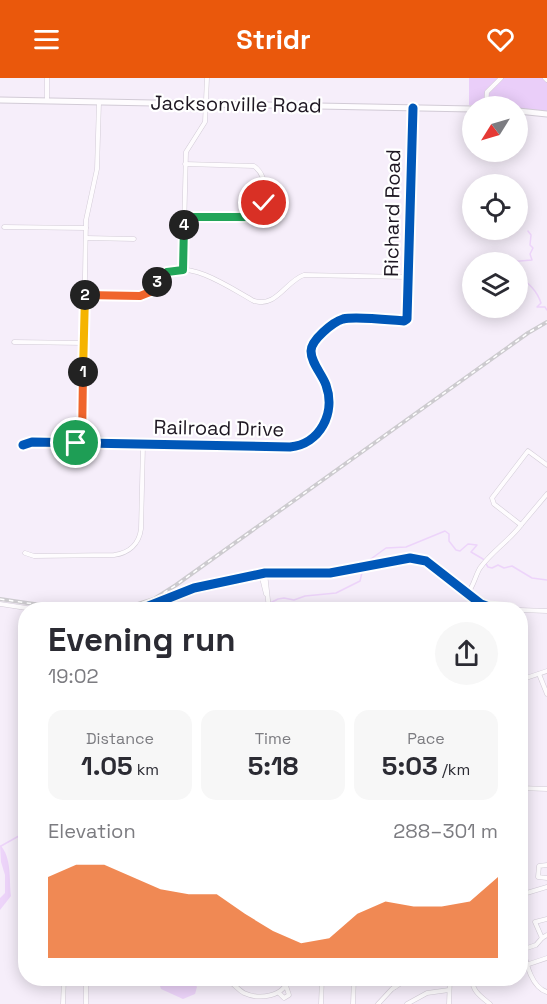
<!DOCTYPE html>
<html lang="en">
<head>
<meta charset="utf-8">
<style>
	:root { --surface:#fff; --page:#f7f7f7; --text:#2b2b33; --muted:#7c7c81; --accent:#ea580c }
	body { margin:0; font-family:"Space Grotesk",sans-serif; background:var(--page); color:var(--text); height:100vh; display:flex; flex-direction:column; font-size:22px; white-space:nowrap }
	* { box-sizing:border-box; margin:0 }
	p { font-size:20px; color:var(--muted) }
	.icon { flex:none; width:33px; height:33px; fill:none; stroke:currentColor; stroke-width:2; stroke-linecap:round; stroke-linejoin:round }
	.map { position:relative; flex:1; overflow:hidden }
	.panel { position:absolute; left:18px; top:524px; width:510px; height:384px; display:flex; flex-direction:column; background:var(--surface); border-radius:24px; box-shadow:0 3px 15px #0003 }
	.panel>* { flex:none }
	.needle { width:39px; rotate:233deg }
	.fabs { position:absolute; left:462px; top:18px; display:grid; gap:12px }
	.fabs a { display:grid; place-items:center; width:66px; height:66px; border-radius:50%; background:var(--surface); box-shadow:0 3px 15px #0003; font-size:30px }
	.pin { position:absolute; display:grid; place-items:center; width:51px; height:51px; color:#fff; margin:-26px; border:3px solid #fff; border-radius:50%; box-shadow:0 2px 6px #0007 }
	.km { position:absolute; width:30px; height:30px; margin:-15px; border-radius:50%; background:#222; color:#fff; font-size:16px; line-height:30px; text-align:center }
	.round { display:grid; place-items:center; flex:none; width:63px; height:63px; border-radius:32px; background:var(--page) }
	.headline { display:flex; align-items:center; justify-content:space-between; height:102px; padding:0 30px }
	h1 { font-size:33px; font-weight:600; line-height:45px }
	.figures { display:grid; grid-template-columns:repeat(3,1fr); gap:9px; height:102px; padding:6px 30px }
	.figures div { display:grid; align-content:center; border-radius:15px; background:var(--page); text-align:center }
	.figures b { font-size:26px; font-weight:600 }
	.figures small { font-size:16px; font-weight:400 }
	.figures p { font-size:16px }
	.chart { height:168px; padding:12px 30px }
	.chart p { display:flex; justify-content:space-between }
	.chart svg { width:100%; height:108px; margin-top:6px; fill:var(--accent); opacity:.7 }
	header { display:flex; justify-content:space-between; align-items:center; height:78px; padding:0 30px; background:var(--accent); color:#fff; font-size:27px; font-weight:600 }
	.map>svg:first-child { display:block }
	.green { fill:#eacef9 }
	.water { fill:#edd4fa }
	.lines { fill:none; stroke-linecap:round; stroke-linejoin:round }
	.stream { stroke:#edd4fa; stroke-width:1.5 }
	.minor-casing { stroke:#d2cbd6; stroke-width:5 }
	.major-casing { stroke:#d2cbd6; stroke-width:7 }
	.minor { stroke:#fefcfe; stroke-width:4 }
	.major { stroke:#fefcfe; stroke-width:5 }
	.rail-casing { stroke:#cdcbcf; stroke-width:4 }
	.rail { stroke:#fff; stroke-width:1.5; stroke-dasharray:4.5; stroke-linecap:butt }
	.cycleway-casing { stroke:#fff; stroke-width:13 }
	.cycleway { stroke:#0057b8; stroke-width:9 }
	.split-1-casing { stroke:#fff; stroke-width:12 }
	.split-2-casing { stroke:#fff; stroke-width:12 }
	.split-3-casing { stroke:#fff; stroke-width:12 }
	.split-4-casing { stroke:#fff; stroke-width:12 }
	.split-5-casing { stroke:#fff; stroke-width:12 }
	.split-6-casing { stroke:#fff; stroke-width:12 }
	.split-1 { stroke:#f0652b; stroke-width:8 }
	.split-2 { stroke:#f5b400; stroke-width:8 }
	.split-3 { stroke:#f0652b; stroke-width:8 }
	.split-4 { stroke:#22a559; stroke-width:8 }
	.split-5 { stroke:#22a559; stroke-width:8 }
	.split-6 { stroke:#f5b400; stroke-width:8 }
	.labels { text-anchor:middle; stroke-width:4.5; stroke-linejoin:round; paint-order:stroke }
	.street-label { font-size:20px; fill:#1e1722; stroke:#fff }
</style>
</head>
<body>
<header><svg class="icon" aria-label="menu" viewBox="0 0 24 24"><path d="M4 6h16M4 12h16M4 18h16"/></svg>Stridr<svg class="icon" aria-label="heart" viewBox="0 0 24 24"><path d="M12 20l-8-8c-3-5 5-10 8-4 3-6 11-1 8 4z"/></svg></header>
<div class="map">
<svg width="547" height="926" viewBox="0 0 547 926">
	<rect width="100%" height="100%" fill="#f6eefa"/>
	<!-- green -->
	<polygon class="green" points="469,0 547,0 547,36 518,32 518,28 469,27"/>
	<!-- water -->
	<g class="water">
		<path d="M0,767c12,12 9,35 11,51l-11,14v-12l5,-5v-18l-4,-13z"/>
		<polygon points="162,906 195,906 197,909 195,916 183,921 161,911 160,908"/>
	</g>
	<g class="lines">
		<!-- stream -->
		<g class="stream">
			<polyline points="507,184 532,182 530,176 533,170 530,167 531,157 528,153"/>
			<path d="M518,197c10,8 19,15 23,28l-4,4h8l2,3"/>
			<polyline points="258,531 278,521 284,520 294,522 305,518 336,515 360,503 364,486 386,470 406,469 445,453 449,456 449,463 456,472 460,473 468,466 477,467 471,474 483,481 488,489 492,490 498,487 504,490 512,488 532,500 547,502"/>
			<polyline points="1,768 26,754"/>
		</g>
		<!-- minor casing -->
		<g class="minor-casing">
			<g id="minor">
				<polyline points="545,0 547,2"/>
				<polyline points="47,23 47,0"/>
				<polyline points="486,28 487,14 501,0"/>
				<path d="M184,139l66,1c19,-8 20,-41 4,-52l-69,-2"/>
				<polyline points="4,149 86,150"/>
				<polyline points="86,160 134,161"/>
				<polyline points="183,192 186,74 205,44 207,0"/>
				<path d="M85,217c14,0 49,4 61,-1 11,-4 11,-19 22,-23 26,-9 64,18 86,30 22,7 32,-20 50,-26l104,2"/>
				<polyline points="14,264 84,265"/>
				<polyline points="82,365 86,142 97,91 99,24"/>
				<path d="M23,367l9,-3 258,5c30,-3 46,-34 36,-62 -4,-11 -15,-22 -15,-34 0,-11 22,-29 32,-32 13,-3 46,1 61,2l3,-2 6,-211"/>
				<polyline points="547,387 528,373 492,420 494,426 521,447 547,416"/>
				<path d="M25,475l9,3 80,-1c15,-2 25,-11 27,-26l2,-84"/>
				<polyline points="265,495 269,531"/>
				<polyline points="261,496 266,516"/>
				<path d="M467,516c7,-8 8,-18 13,-26 12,-17 29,-27 41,-43"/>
				<polyline points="0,526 33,531"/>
				<polyline points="141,531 194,510 265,495 330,495 410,480 426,483 481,526 489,529 511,531"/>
				<polyline points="520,532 547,533"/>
				<polyline points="539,596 547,616"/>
				<polyline points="520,602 547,593"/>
				<polyline points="520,710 547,711"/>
				<polyline points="547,787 539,788 538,799 547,800"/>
				<polyline points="520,817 547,809"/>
				<polyline points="547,841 535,844 542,860 547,857"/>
				<path d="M520,859c5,17 8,49 27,55"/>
				<polyline points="524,871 536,867 542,860"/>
				<polyline points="520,889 547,880"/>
				<path d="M195,900c9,0 21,-2 29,1 8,2 13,10 20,14 15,7 41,4 44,-15"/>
				<polyline points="389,900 395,909"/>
				<path d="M472,900c0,13 8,18 18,26"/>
				<polyline points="279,915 284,920 289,917 286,908"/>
				<polyline points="63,926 64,900"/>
				<polyline points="86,926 86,900"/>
				<polyline points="321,926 322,900"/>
				<polyline points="353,926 354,900"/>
				<polyline points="378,926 392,911 409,900"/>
				<polyline points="407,926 427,915 449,912"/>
				<polyline points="449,926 450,900"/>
			</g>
		</g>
		<!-- major casing -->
		<g class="major-casing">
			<g id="major">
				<polyline points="0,22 472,31"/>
				<polyline points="518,33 547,36"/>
			</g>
		</g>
		<!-- minor -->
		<use href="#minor" class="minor"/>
		<!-- major -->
		<use href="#major" class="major"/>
		<!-- rail casing -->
		<g class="rail-casing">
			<g id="rail">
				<polyline points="0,521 68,531"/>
				<polyline points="122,531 154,521 176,507 528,255 547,244"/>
			</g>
		</g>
		<!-- rail -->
		<use href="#rail" class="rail"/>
		<!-- cycleway casing -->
		<g class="cycleway-casing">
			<g id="cycleway">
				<path d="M23,367l9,-3 258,5c30,-3 46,-34 36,-62 -4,-11 -15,-22 -15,-34 0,-11 22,-29 32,-32 13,-3 46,1 61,2l3,-2 6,-211"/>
				<polyline points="141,531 194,510 265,495 330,495 410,480 426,483 481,526 489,529 511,531"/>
			</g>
		</g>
		<!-- cycleway -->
		<use href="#cycleway" class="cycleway"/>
	</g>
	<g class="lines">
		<!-- split-1 casing -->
		<g class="split-1-casing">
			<polyline id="split-1" points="76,365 82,365 83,294"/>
		</g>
		<!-- split-2 casing -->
		<g class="split-2-casing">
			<polyline id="split-2" points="83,294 85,217"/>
		</g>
		<!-- split-3 casing -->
		<g class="split-3-casing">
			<polyline id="split-3" points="85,217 140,218 150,214 157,204"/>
		</g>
		<!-- split-4 casing -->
		<g class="split-4-casing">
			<polyline id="split-4" points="157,204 167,194 183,192 184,147"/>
		</g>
		<!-- split-5 casing -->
		<g class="split-5-casing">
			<polyline id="split-5" points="184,147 184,139 253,139"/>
		</g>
		<!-- split-6 casing -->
		<g class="split-6-casing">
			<polyline id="split-6" points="253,139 259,135 264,125"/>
		</g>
		<!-- split-1 -->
		<use href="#split-1" class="split-1"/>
		<!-- split-2 -->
		<use href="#split-2" class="split-2"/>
		<!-- split-3 -->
		<use href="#split-3" class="split-3"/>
		<!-- split-4 -->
		<use href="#split-4" class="split-4"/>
		<!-- split-5 -->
		<use href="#split-5" class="split-5"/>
		<!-- split-6 -->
		<use href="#split-6" class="split-6"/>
	</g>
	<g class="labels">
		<!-- street labels -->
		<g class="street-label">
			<text transform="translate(236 26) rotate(1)" y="7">Jacksonville Road</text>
			<text transform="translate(392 135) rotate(-89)" y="7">Richard Road</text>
			<text transform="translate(219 350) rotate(1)" y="7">Railroad Drive</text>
		</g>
	</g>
</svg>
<div class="fabs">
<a><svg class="needle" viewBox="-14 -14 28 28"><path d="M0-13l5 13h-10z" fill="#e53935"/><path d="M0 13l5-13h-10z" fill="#7c7c81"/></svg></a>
<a><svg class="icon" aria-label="locate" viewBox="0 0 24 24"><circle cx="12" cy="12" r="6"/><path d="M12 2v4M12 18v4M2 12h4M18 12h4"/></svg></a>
<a><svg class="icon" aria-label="layers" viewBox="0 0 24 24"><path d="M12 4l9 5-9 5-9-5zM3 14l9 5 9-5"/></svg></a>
</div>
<div class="pin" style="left:76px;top:365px;background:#1e9e55"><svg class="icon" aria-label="arrive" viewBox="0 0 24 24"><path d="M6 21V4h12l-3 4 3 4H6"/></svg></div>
<div class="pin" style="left:264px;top:125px;background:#d93025"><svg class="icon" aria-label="check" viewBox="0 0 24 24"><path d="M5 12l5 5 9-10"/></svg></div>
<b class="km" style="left:83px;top:294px">1</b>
<b class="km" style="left:85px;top:217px">2</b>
<b class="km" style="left:157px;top:204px">3</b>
<b class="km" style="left:184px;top:147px">4</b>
<section class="panel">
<div class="headline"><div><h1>Evening run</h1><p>19:02</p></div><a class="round"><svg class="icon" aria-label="share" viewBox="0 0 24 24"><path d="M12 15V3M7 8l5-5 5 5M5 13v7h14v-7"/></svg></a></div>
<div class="figures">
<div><p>Distance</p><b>1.05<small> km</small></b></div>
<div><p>Time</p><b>5:18</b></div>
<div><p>Pace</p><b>5:03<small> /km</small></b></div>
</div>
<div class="chart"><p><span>Elevation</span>288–301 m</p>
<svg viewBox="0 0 160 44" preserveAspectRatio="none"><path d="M0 44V11L10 6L20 6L30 11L40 16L50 18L60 18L70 26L80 33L90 38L100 36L110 26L120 21L130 23L140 23L150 21L160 11V44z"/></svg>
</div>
</section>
</div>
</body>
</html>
